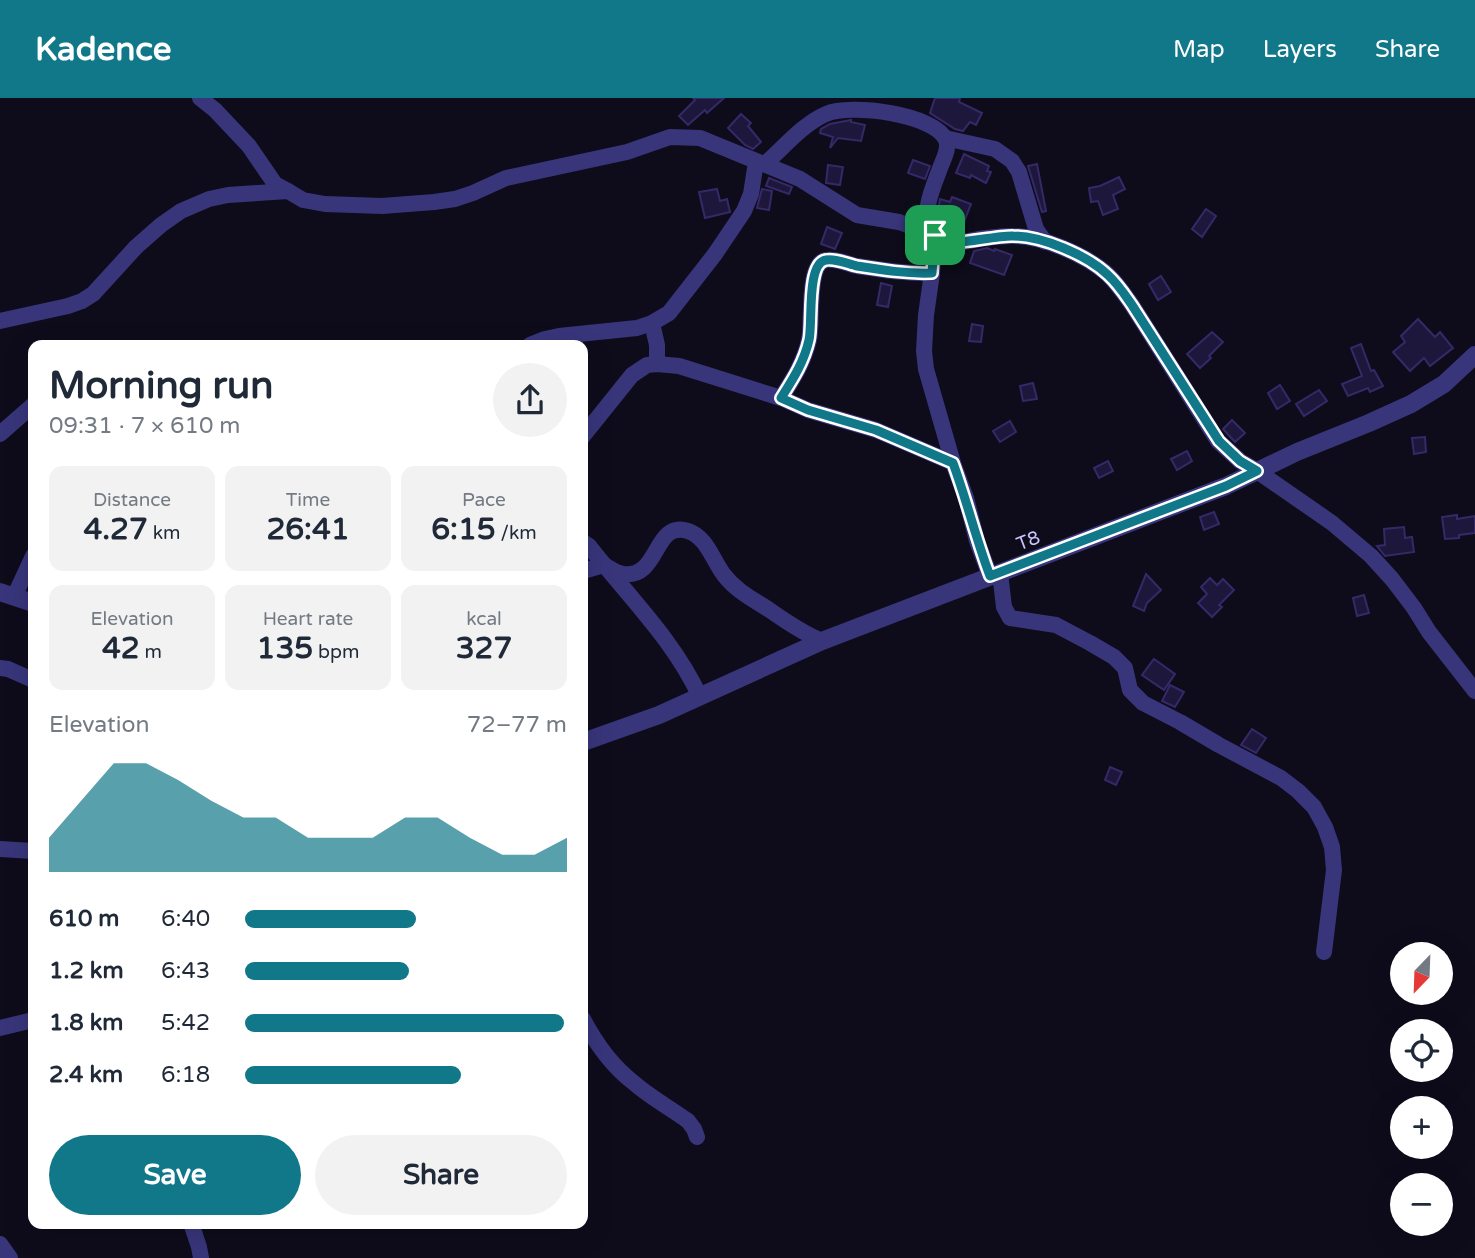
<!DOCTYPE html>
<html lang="en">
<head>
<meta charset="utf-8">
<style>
	:root { --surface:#fff; --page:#f2f2f3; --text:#1f2937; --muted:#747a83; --accent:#11788a }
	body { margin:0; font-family:"Varela Round",sans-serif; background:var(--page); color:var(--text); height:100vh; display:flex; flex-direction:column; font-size:26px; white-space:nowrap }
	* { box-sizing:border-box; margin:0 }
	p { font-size:23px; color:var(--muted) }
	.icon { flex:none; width:38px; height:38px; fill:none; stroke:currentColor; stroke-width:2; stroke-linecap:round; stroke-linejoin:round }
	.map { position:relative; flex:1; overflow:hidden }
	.sheet { position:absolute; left:28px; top:242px; width:560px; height:889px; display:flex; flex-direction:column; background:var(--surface); border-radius:14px; box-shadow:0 7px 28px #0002 }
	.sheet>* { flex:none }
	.needle { width:46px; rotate:203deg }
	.fabs { position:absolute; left:1390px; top:844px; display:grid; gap:14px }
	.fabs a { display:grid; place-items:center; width:63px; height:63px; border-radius:50%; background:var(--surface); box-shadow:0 7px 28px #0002; font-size:35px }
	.pin { position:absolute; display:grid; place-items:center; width:60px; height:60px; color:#fff; margin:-30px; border-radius:14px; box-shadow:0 4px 10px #0006 }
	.round { display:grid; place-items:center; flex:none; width:74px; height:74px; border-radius:37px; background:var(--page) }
	.summary { display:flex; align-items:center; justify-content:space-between; height:119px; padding:0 21px }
	h1 { font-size:38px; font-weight:700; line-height:52px }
	.figures { display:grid; grid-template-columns:repeat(3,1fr); gap:10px; height:119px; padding:7px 21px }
	.figures div { display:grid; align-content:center; border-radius:14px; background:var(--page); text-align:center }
	.figures b { font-size:30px; font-weight:700 }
	.figures small { font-size:19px; font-weight:400 }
	.figures p { font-size:19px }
	.chart { height:196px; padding:14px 21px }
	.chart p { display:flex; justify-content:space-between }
	.chart svg { width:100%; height:126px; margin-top:7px; fill:var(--accent); opacity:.7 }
	.button { display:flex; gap:14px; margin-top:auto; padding:14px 21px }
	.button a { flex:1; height:80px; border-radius:42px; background:var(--accent); color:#fff; font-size:28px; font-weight:700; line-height:80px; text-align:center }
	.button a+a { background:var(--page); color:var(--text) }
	ul { padding:0 21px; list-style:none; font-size:23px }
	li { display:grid; grid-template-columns:112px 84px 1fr; align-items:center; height:52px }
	li i { height:18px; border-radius:9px; background:var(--accent) }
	header { display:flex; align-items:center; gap:42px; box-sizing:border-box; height:98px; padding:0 35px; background:var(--accent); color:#fff }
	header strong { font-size:33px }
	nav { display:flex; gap:38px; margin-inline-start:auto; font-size:24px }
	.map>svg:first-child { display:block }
	.building { fill:#1e173c; stroke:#352968; stroke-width:2 }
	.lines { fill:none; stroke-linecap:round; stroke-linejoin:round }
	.minor { stroke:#38357b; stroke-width:16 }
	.tertiary { stroke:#38357b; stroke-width:18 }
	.route-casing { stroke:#fff; stroke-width:14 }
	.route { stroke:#11788a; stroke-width:9 }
	.labels { text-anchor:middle; stroke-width:7; stroke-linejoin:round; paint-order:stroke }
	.street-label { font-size:19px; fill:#cbc5ff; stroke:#0e0b1b }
</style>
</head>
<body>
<header>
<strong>Kadence</strong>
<nav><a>Map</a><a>Layers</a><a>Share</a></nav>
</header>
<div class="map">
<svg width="1475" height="1160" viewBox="0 0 1475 1160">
	<rect width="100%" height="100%" fill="#0e0b1b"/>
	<!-- building -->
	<g class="building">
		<polygon points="693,0 724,0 707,15 705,12 688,27 679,18 695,2"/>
		<polygon points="935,0 960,0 959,4 982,15 976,27 970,24 963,33 955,31 930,15"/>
		<polygon points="741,16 751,25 748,28 761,44 753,51 745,47 728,30"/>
		<polygon points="851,22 851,24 865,27 861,43 838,40 830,50 833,39 820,35 821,31 830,26"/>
		<polygon points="964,56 989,68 987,73 991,74 986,85 971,77 970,80 956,75"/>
		<polygon points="913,62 930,68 925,81 908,75"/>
		<polygon points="1037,66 1046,113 1042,114 1028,68"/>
		<polygon points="828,67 843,69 840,87 826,85"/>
		<polygon points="1119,79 1125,91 1113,97 1118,111 1103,117 1098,103 1091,104 1089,90 1100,88"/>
		<polygon points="769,80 792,89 789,96 766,88"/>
		<polygon points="717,91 720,103 727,101 730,114 705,120 699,94"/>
		<polygon points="762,91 772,93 769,112 757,110"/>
		<polygon points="952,99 971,106 960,134 949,135 939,124 938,113 940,101 950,104"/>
		<polygon points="1206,111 1216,118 1202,139 1192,131"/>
		<polygon points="827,129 842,135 835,151 821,146"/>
		<polygon points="987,150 994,153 995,151 1012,157 1004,177 970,165 974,153"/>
		<polygon points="1161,178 1171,194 1158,202 1149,186"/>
		<polygon points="881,185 892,188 888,209 877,207"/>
		<polygon points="1418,221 1435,239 1440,234 1453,250 1430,268 1424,260 1410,273 1393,254 1405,244 1401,238"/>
		<polygon points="972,226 983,228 981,244 969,243"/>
		<polygon points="1212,234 1223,244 1209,258 1211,260 1200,270 1187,256"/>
		<polygon points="1361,246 1371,273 1374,272 1383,288 1370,294 1368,290 1348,298 1342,286 1362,278 1351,250"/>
		<polygon points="1033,285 1037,301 1023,303 1020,288"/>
		<polygon points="1280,287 1290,303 1277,311 1268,295"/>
		<polygon points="1319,292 1327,303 1304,318 1296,306"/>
		<polygon points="1232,322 1245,335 1235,344 1223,331"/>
		<polygon points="1010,323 1016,334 1000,344 993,333"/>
		<polygon points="1425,339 1426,354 1414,356 1412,340"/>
		<polygon points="1187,353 1192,363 1177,372 1171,361"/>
		<polygon points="1108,363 1113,373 1099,380 1094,370"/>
		<polygon points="1214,414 1219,426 1204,432 1200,419"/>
		<polygon points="1457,417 1457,421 1475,418 1475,435 1459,437 1459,440 1445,441 1442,419"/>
		<polygon points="1404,429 1405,440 1412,439 1414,454 1385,458 1377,448 1385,447 1384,431"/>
		<polygon points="1146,476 1161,492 1147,505 1144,513 1133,508"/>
		<polygon points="1210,480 1217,487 1223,481 1234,492 1219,507 1222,509 1212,519 1198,505 1207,496 1201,489"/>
		<polygon points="1364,497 1369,515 1357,518 1353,500"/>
		<polygon points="1154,561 1175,576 1164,592 1142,577"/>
		<polygon points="1170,587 1184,594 1175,609 1162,603"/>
		<polygon points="1252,631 1266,640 1256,655 1241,647"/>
		<polygon points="1110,669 1122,674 1116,687 1105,682"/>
	</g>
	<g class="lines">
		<!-- minor -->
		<g class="minor">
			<polyline points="200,0 215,12 249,48 275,86 288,93"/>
			<polyline points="945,40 995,51 1012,63 1019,74 1036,131 1045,144"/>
			<path d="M765,66c19,-17 38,-40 61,-50 24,-11 109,0 120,26 4,10 -4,21 -7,31 -6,16 -19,45 -7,61 3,3 7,9 12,11 9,3 31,-4 42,-5 8,-1 17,-2 26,-2 30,0 71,18 93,36 11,9 19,22 27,33l86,136 22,20 17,10 75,52 39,33 21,23 22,29 15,24 46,59"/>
			<polyline points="935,137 932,175 926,217 924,253 926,271 953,365 966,400 977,443 990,478"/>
			<polyline points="0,223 68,208 82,203 93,196 136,149 161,127 181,113 209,101 228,97 288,93 303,102 325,106 382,108 434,104 455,101 473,95 506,80 627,54 670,39 700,40 800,81 857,117 899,124 935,137"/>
			<polyline points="652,225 657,247 657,266"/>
			<polyline points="530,247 545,241 559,238 637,230 652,225 669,215 715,156 744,113 751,96 756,64"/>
			<path d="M781,300c12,-19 23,-36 28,-58 4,-16 -3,-77 17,-80 10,-2 22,4 31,6 25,4 50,8 75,7"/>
			<polyline points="0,336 33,307"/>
			<polyline points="583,338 632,277 647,267 657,266 679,268 781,300 808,312 876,332 953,365"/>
			<path d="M583,444l6,4c38,49 85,94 111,151"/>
			<path d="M583,473l21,-6c6,3 12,8 19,9 37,5 30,-54 65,-43 19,6 25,30 36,44 13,17 31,25 47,36 17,12 32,22 51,30"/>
			<polyline points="1000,475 1004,509 1010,520 1056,527 1090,545 1114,559 1125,570 1130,592 1143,605 1180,624 1219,647 1281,680 1298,693 1314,709 1325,729 1332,749 1334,772 1324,854"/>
			<polyline points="14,499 33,458"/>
			<polyline points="0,570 8,571 33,582"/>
			<polyline points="0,751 33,753"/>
			<path d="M583,921c13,25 29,47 51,64 16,14 36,25 54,38l6,8 3,8"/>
			<polyline points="0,930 33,922"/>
			<polyline points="191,1125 199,1149 201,1160"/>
			<polyline points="0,1146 10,1160"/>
		</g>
		<!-- tertiary -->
		<g class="tertiary">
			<polyline points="0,494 33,505"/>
			<polyline points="583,644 659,617 822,543 1226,388 1297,354 1369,325 1411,306 1444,286 1475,257"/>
		</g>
	</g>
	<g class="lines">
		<!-- route casing -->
		<g class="route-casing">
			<path id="route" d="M935,137c2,2 4,6 8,7 8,4 56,-7 70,-6 29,0 74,19 95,39 10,9 17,20 24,30l87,136 21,20 17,10 -31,15 -236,90c-14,-37 -23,-75 -37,-113l-77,-33 -68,-20 -27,-12c12,-19 23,-36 28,-58 4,-16 -3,-77 17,-80 9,-2 22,4 31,6 25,4 50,8 75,7z"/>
		</g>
		<!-- route -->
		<use href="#route" class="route"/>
	</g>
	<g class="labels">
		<!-- street labels -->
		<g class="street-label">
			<text transform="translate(1028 442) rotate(-21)" y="7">T8</text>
		</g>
	</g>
</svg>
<div class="fabs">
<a><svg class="needle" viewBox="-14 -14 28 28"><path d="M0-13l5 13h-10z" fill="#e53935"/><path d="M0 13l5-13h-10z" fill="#747a83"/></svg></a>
<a><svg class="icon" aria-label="locate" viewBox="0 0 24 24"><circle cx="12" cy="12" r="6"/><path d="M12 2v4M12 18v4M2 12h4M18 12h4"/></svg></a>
<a>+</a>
<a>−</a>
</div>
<div class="pin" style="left:935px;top:137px;background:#1e9e55"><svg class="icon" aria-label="arrive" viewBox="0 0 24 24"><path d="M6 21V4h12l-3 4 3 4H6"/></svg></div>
<section class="sheet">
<div class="summary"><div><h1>Morning run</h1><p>09:31 · 7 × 610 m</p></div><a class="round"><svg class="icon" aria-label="share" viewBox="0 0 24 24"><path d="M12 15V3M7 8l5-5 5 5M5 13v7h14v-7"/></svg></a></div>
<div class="figures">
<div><p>Distance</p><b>4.27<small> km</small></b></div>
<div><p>Time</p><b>26:41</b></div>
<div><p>Pace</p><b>6:15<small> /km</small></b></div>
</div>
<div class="figures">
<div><p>Elevation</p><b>42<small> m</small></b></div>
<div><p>Heart rate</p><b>135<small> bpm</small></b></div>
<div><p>kcal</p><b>327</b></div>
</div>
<div class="chart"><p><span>Elevation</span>72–77 m</p>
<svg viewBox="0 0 160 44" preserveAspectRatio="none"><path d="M0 44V32L10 19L20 6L30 6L40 12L50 19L60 25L70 25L80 32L90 32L100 32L110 25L120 25L130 32L140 38L150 38L160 32V44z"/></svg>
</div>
<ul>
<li><b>610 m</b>6:40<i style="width:53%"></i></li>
<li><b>1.2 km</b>6:43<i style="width:51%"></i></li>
<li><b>1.8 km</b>5:42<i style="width:99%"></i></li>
<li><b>2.4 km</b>6:18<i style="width:67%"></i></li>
</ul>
<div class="button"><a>Save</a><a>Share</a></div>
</section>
</div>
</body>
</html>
